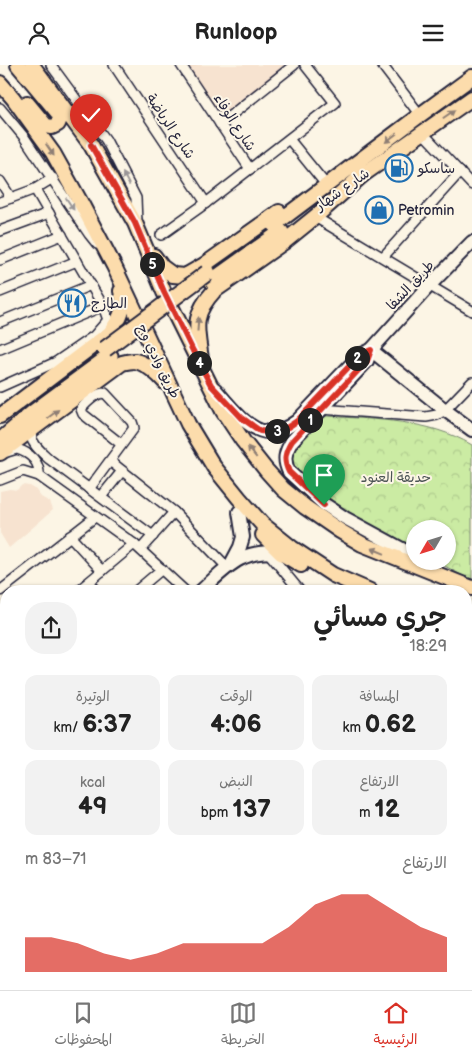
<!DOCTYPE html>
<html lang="ar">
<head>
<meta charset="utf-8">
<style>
	:root { --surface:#fff; --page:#f2f2f2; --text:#222; --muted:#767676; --line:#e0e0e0; --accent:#d93025 }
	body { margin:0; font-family:"Balsamiq Sans","Playpen Sans Arabic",sans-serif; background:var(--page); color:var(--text); direction:rtl; height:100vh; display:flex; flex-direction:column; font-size:19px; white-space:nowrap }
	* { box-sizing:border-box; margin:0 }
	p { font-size:16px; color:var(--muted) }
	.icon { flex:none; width:28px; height:28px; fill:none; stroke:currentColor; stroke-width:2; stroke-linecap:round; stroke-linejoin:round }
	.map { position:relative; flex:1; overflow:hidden; direction:ltr }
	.details { position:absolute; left:0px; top:520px; width:472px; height:405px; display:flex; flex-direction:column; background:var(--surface); border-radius:20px 20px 0 0; box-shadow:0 1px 4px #0004; direction:rtl }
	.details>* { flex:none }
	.needle { width:32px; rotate:231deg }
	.buttons { position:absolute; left:406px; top:455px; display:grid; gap:10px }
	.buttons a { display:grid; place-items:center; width:50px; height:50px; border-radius:50%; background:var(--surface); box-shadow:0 1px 4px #0004; font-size:25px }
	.pin { position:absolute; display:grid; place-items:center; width:42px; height:42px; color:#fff; margin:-51px -21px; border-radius:50% 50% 50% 0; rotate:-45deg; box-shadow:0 0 5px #0007 }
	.pin .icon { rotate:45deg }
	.km { position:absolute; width:25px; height:25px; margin:-12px; border-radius:50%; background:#222; color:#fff; font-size:14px; line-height:25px; text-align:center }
	.round { display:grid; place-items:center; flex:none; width:52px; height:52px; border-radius:20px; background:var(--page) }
	.summary { display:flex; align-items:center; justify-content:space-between; height:85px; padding:0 25px }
	h1 { font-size:28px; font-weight:600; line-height:38px }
	.figures { display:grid; grid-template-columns:repeat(3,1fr); gap:8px; height:85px; padding:5px 25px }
	.figures div { display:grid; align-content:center; border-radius:12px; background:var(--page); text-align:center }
	.figures b { font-size:25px; font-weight:600 }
	.figures small { font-size:14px; font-weight:400 }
	.figures p { font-size:14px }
	.chart { height:140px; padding:10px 25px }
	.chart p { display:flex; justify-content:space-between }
	.chart svg { width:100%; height:90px; margin-top:5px; fill:var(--accent); opacity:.7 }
	header { display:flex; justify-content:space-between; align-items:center; height:65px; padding:0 25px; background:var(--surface); font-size:22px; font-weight:600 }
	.tabs { display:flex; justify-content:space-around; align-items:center; height:70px; border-top:1px solid var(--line); background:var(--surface); font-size:14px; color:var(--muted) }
	.tabs a { display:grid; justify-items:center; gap:2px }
	.tabs .on { color:var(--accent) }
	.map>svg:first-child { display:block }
	.built { fill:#f7e3d0 }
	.park { fill:url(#park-crowns); stroke:#76866f }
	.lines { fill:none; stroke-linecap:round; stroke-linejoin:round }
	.street-casing { stroke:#22223b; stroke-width:12 }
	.secondary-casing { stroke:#22223b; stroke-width:16 }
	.primary-casing { stroke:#22223b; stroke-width:18 }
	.highway-casing { stroke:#22223b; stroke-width:19 }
	.street { stroke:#fcf5e5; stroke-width:9 }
	.secondary { stroke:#fcf5e5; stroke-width:12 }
	.primary { stroke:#fcdcac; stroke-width:14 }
	.highway { stroke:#fcdcac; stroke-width:15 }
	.highway-bridge-casing { stroke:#22223b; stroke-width:19; stroke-linecap:butt }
	.highway-bridge { stroke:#fcdcac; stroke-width:15 }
	.oneway { fill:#8f7f74 }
	.oneway2 { fill:#9a9698 }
	.route-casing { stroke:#fff; stroke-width:10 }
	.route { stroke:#d93025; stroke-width:6 }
	.labels { text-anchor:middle; stroke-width:4; stroke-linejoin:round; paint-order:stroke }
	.street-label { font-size:14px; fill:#22223b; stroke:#fcf5e5 }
	.poi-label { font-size:14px; fill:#22223b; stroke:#fcf5e5; text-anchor:start }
	.park-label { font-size:14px; fill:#4c5455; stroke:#fcf5e5 }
</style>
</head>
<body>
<header><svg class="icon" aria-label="menu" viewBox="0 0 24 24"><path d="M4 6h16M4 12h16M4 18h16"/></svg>Runloop<svg class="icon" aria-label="person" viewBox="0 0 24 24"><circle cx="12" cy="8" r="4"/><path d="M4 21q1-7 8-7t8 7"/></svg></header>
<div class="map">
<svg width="472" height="925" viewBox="0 0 472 925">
	<defs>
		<pattern id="park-crowns" width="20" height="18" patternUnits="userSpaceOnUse" patternTransform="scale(1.25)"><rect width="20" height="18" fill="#cbeba3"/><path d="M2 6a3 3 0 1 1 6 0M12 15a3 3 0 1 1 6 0" fill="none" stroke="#aec98d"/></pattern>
	</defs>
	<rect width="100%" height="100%" fill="#fcf5e5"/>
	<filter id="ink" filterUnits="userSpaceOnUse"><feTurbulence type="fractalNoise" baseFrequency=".02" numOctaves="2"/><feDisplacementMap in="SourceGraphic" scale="10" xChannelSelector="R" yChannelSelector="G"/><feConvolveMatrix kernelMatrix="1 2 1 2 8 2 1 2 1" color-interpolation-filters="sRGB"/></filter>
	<g filter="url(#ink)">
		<!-- built -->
		<g class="built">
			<polygon points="186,0 291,0 223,53 220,52"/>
			<polygon points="22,420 30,421 35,424 41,432 50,437 53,445 9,483 0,468 0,426 10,424 17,425"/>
		</g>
		<!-- park -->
		<path class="park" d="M327,351c50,4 101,3 145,29v136l-36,-20h12v-32h-33v20l-31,-16 -55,-31 -38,-33v-15l18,-26 12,-10z"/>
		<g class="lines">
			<!-- street casing -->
			<g class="street-casing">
				<g id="street">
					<polyline points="51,0 106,75 136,133 137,158"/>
					<polyline points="114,0 206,138"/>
					<polyline points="181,0 250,104"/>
					<polyline points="382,0 420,50"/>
					<polyline points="0,43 24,72 89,169 97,179"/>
					<polyline points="220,59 294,0"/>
					<polyline points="422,67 472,120"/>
					<polyline points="289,74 327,121"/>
					<polyline points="0,116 11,133"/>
					<polyline points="35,124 53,113"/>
					<polyline points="0,137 35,124 103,241 108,255 94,271 56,297 0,322"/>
					<polyline points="315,152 472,246"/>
					<polyline points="0,166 49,148"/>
					<polyline points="161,170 206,138 335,38 305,0"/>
					<polyline points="383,192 460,107"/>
					<polyline points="0,195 62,170"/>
					<polyline points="0,227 77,196"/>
					<polyline points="0,257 91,220"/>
					<polyline points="0,284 103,241"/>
					<polyline points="321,344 426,352 437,350 445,345 472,317"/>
					<path d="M35,364l-4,7c2,10 11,16 18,23l104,77"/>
					<path d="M7,387l10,-3c13,4 23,13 22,27"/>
					<polyline points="110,396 174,447 227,502"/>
					<polyline points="0,415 23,406 39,411 134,479 185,526"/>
					<path d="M89,424l45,-61 -2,-6 -27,-29c-9,0 -18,9 -24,16l2,5 38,30"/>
					<polyline points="101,432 122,406"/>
					<polyline points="70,471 102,506"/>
					<polyline points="141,484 174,447"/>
					<polyline points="267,486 300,526"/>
					<polyline points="89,517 97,526"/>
					<polyline points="0,526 95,452"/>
					<polyline points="78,526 134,479"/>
					<polyline points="136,526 162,504"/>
					<polyline points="0,590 6,585"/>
					<polyline points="466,597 472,600"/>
					<polyline points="0,638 6,648"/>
					<polyline points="466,640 472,635"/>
					<polyline points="0,691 6,702"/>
					<polyline points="466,695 472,701"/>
					<polyline points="0,798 6,793"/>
					<polyline points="0,828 6,834"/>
					<polyline points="114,919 121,925"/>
					<polyline points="195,919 201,925"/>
					<polyline points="302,919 308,925"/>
				</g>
			</g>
			<!-- secondary casing -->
			<g class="secondary-casing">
				<g id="secondary">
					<polyline points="371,285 445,345 472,365"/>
					<path d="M215,324c12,14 34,43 53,43 11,0 21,-5 29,-11l63,-66 11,-5"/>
					<path d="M415,491l-70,-38 -21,-14 -35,-32c-6,-12 -4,-20 3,-31l75,-80 4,-11 58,-64 43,-44"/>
					<polyline points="231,499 240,482 243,472 239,447"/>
					<path d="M201,526c26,-24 41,-43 80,-38"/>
					<polyline points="0,690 6,685"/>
					<polyline points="0,899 6,906"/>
					<path d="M8,925c12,-5 20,-4 31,0"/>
					<polyline points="46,925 56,919"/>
					<polyline points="71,925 80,919"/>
				</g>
			</g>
			<!-- primary casing -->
			<g class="primary-casing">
				<g id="primary">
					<polyline points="18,0 58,48 60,54 58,59 52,62 46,61 27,38"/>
					<polyline points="32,0 91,80 135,158 164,227 223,346 243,376 266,405 283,424 305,442 340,466 362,479 472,523"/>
					<polyline points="0,18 13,33 53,88 82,140 114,201 188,359 214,402 239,433 262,459 292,483 333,510 370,526"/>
					<polyline points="361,111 472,33"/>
					<polyline points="274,160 420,50 472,12"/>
					<polyline points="154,191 162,202 173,210 185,211 204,200 279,147"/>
					<path d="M201,294c-4,-30 -10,-43 13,-68l70,-49 31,-25 52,-46"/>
					<path d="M0,351l110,-83c10,-14 16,-24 11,-42"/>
					<path d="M0,388l122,-90c4,-1 9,-2 13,-2 11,2 24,14 31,22"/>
					<polyline points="263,470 281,488 301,500"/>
					<polyline points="466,563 472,566"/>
					<polyline points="466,577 472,579"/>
				</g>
			</g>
			<!-- highway casing -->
			<g class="highway-casing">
				<g id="highway">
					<polyline points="212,216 281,167"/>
					<polyline points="0,376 34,347 110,291"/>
				</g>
			</g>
			<!-- street -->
			<use href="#street" class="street"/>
			<!-- secondary -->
			<use href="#secondary" class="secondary"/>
			<!-- primary -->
			<use href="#primary" class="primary"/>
			<!-- highway -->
			<use href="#highway" class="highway"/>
			<!-- highway-bridge casing -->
			<g class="highway-bridge-casing">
				<polyline id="highway-bridge" points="105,284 207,208"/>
			</g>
			<!-- highway-bridge -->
			<use href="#highway-bridge" class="highway-bridge"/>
		</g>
		<!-- one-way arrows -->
		<defs><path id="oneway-solid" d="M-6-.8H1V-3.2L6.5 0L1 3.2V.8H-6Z" transform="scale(1.25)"/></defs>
		<g class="oneway">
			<use href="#oneway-solid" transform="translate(449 49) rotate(-35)"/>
			<use href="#oneway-solid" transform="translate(391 73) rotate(142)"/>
			<use href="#oneway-solid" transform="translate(50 85) rotate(56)"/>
			<use href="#oneway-solid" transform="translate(198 259) rotate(-86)"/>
			<use href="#oneway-solid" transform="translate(53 349) rotate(-37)"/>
			<use href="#oneway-solid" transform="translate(252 387) rotate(-128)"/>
			<use href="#oneway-solid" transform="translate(378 486) rotate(-158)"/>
		</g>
		<g class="oneway2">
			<use href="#oneway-solid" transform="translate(126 114) rotate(-118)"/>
			<use href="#oneway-solid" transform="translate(70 139) rotate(57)"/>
		</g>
	</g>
	<g class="lines" filter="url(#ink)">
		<!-- route casing -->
		<g class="route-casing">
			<path id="route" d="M91,80l44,78 29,69 29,59 18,34 31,33 18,13 9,1 9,-1 10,-4 9,-6 63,-66 11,-5 -4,11 -75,80c-7,11 -9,19 -3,31l35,33"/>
		</g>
		<!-- route -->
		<use href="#route" class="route"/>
	</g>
	<!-- icons -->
	<defs>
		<g id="fuel-ring" transform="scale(1.4375)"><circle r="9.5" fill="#fcf5e5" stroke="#1f6fb2" stroke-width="1.5"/><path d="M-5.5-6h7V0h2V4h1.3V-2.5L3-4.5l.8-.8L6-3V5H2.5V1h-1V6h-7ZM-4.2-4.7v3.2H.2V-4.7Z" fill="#1f6fb2"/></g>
		<g id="shop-ring" transform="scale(1.4375)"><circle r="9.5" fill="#fcf5e5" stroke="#1f6fb2" stroke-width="1.5"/><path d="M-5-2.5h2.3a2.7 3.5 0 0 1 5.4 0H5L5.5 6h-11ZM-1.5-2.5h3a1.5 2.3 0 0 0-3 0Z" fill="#1f6fb2"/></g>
		<g id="restaurant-ring" transform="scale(1.4375)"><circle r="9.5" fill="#fcf5e5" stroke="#1f6fb2" stroke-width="1.5"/><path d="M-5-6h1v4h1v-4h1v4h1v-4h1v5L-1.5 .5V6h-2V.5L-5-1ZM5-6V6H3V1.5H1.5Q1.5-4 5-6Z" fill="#1f6fb2"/></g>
	</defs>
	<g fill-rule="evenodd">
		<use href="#fuel-ring" x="399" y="103"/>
		<use href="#shop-ring" x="379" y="145"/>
		<use href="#restaurant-ring" x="72" y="238"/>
	</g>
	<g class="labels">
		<!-- street labels -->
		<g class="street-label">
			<text transform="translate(235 57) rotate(57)" y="5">شارع الوفاء</text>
			<text transform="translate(171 61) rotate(56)" y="5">شارع الرياضة</text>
			<text transform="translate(342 124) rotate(-35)" y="5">شارع شهار</text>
			<text transform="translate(410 220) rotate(-47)" y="5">طريق الشفا</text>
			<text transform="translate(159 296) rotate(64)" y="5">طريق وادي وج</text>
		</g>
		<!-- poi labels -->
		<g class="poi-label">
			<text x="418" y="108">ساسكو</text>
			<text x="398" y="150">Petromin</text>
			<text x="91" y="243">الطازج</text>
		</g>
		<!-- park labels -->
		<g class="park-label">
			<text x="396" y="417">حديقة العنود</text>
		</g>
	</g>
</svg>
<div class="buttons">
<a><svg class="needle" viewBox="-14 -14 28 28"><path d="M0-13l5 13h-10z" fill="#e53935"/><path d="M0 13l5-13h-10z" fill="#767676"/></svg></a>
</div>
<div class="pin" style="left:324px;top:440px;background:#1e9e55"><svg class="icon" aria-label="arrive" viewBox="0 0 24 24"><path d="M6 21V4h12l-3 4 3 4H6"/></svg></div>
<div class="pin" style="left:91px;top:80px;background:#d93025"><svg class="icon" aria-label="check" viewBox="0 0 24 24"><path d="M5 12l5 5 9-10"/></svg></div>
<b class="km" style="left:310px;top:355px">1</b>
<b class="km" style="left:357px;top:293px">2</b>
<b class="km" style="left:277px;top:366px">3</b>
<b class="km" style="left:199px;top:298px">4</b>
<b class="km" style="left:152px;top:199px">5</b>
<section class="details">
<div class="summary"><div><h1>جري مسائي</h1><p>18:29</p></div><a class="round"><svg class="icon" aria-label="share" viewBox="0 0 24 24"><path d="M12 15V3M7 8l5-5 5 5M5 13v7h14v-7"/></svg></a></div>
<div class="figures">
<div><p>المسافة</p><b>0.62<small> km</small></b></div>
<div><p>الوقت</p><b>4:06</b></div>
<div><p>الوتيرة</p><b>6:37<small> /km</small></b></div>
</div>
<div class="figures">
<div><p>الارتفاع</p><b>12<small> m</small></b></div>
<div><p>النبض</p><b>137<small> bpm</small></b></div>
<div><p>kcal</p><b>49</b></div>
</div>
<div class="chart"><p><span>الارتفاع</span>71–83 m</p>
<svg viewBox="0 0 160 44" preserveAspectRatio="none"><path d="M0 44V27L10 27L20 30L30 35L40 38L50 35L60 30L70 30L80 30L90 30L100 22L110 11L120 6L130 6L140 14L150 22L160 27V44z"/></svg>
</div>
</section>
</div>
<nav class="tabs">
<a class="on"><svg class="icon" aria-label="home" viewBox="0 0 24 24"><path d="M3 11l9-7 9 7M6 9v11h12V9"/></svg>الرئيسية</a>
<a><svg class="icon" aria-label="map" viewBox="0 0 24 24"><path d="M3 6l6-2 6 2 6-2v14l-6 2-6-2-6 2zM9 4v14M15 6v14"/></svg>الخريطة</a>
<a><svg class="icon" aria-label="saved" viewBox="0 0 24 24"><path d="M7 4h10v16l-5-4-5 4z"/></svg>المحفوظات</a>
</nav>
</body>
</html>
